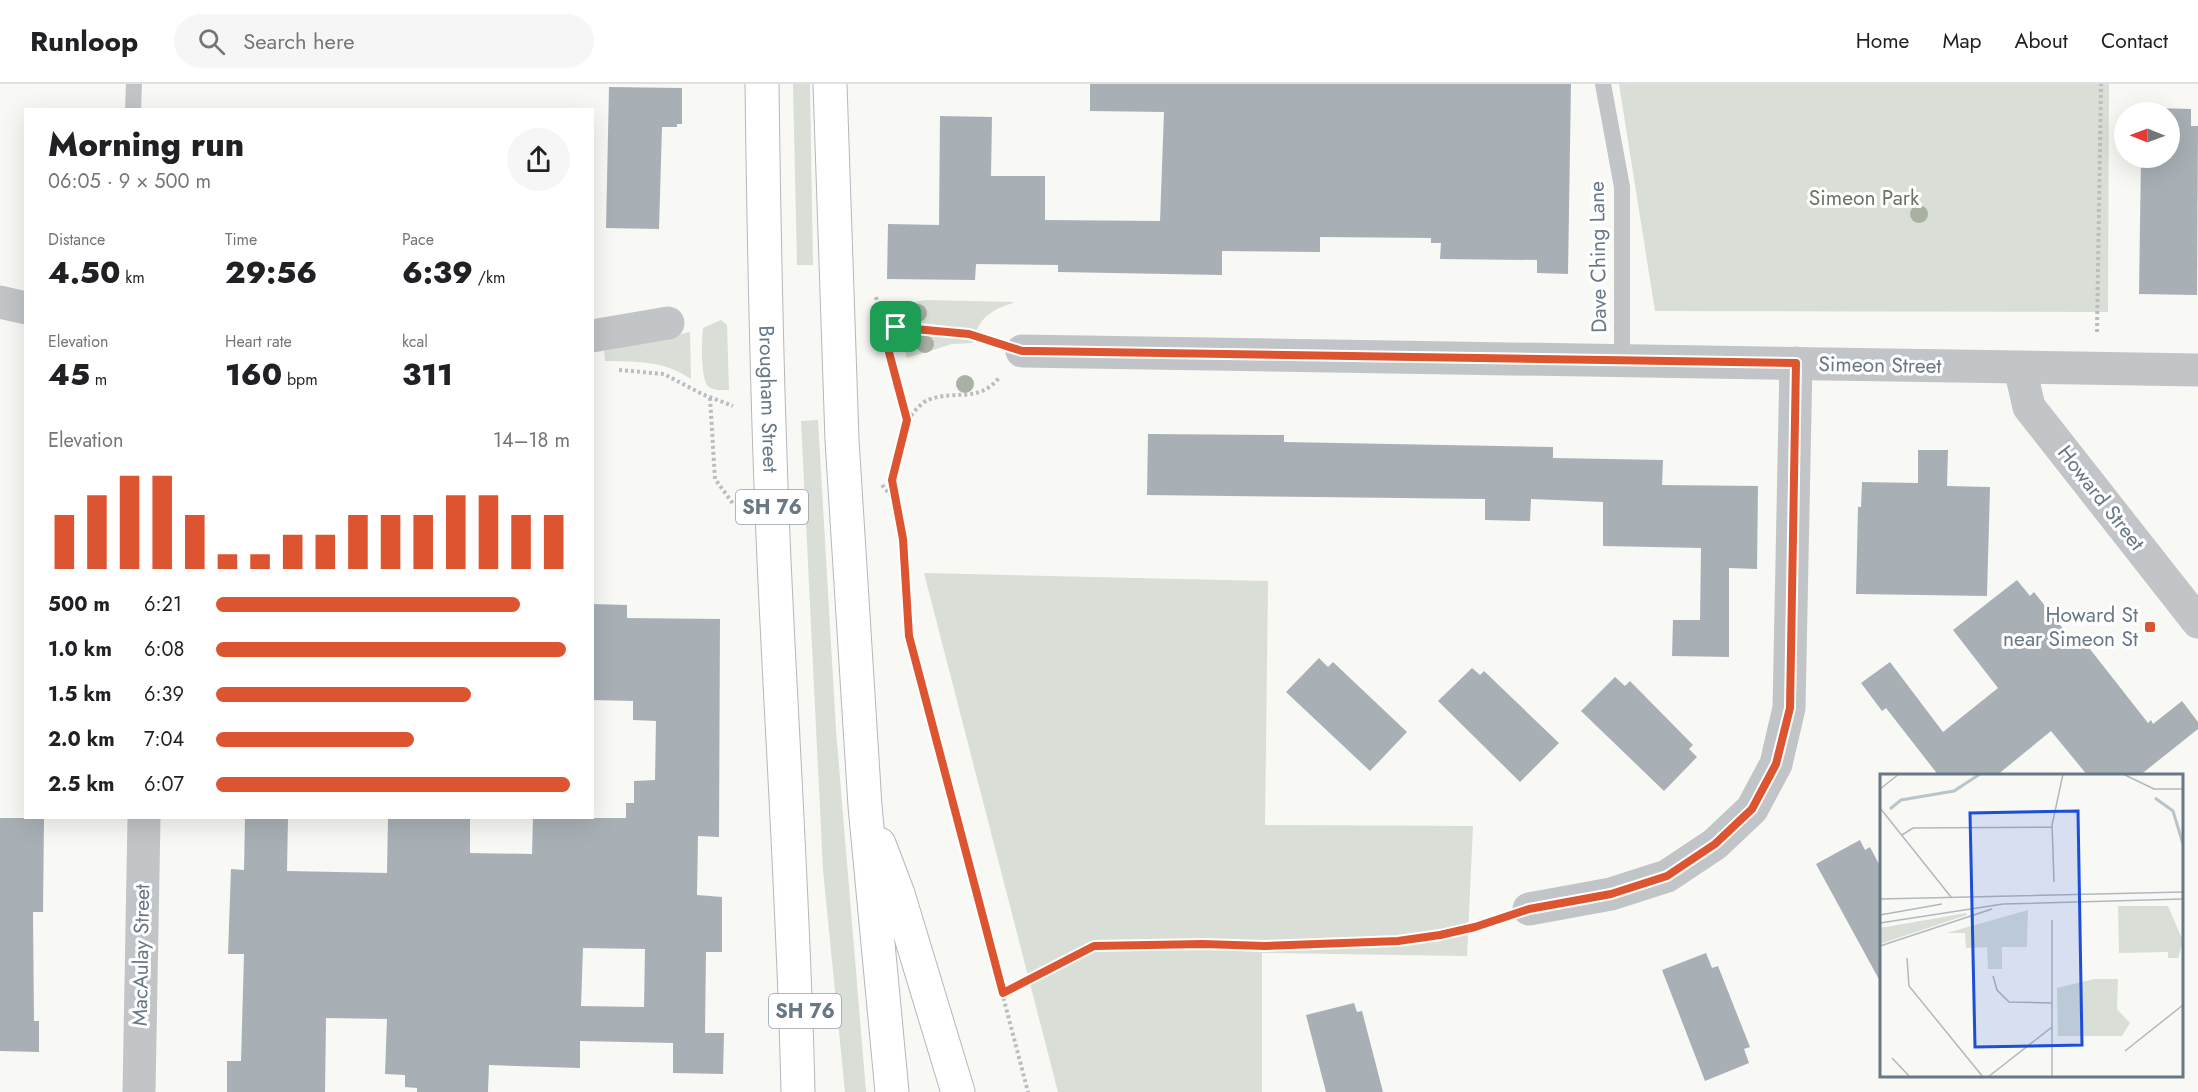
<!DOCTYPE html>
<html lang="en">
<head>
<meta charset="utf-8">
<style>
	:root { --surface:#fff; --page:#f6f6f6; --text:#202124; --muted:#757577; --line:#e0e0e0; --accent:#dd5530 }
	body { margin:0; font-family:Jost,sans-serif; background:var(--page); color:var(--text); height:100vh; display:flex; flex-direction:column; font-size:22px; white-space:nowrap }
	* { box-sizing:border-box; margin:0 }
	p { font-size:20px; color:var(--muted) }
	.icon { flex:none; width:33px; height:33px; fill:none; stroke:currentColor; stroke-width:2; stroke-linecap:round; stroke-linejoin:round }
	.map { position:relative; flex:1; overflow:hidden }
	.side { position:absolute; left:24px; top:24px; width:570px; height:711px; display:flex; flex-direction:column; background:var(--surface); border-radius:0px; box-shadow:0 6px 24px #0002 }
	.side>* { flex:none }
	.needle { width:39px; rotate:271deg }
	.fabs { position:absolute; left:2114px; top:18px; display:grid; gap:12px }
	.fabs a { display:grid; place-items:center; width:66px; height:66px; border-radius:50%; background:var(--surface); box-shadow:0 6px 24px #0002; font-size:30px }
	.pin { position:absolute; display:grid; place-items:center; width:51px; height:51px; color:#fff; margin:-26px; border-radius:12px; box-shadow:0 3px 9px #0006 }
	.round { display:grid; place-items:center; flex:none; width:63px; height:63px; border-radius:32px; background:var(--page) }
	.headline { display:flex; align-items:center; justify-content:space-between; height:102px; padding:0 24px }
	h1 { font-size:33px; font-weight:800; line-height:45px }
	.figures { display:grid; grid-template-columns:repeat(3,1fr); gap:9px; height:102px; padding:6px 24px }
	.figures div { display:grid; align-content:center }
	.figures b { font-size:30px; font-weight:800 }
	.figures small { font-size:16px; font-weight:400 }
	.figures p { font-size:16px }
	.chart { height:168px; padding:12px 24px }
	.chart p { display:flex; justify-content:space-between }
	.chart svg { width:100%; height:108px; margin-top:6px; stroke:var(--accent); stroke-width:6 }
	ul { padding:0 24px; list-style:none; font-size:20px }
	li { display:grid; grid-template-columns:96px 72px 1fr; align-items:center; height:45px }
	li i { height:15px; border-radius:8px; background:var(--accent) }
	header { display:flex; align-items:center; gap:36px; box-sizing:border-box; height:84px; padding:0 30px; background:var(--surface); border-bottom:2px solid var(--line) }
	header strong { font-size:28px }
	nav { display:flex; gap:33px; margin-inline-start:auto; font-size:21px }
	.search { width:420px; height:54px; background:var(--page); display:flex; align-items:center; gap:15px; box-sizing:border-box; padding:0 21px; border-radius:33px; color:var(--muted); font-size:22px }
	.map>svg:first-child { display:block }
	.green { fill:#d9ded6 }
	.building { fill:#a8b0b6; fill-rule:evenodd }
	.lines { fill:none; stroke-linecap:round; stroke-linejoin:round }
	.highway-casing { stroke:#b4b8bb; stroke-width:35 }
	.path { stroke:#bbbec0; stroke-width:4; stroke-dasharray:3 3; stroke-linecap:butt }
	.lane { stroke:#c1c5c8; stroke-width:16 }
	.street { stroke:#c1c5c8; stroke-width:33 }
	.highway { stroke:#fff; stroke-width:33 }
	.tree { fill:#a8b1a4 }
	.route-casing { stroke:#fff; stroke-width:12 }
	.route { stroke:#dd5530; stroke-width:8 }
	.poi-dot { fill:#dd5530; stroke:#fff; stroke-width:2 }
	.labels { text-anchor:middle; stroke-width:6; stroke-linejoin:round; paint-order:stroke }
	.shield { fill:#fff; stroke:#95a0aa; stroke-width:1.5 }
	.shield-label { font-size:20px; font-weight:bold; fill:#687885 }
	.park-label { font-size:21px; fill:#667762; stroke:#fff }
	.street-label { font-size:21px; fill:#687885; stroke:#fff }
	.poi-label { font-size:21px; fill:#687885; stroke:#fff; text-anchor:end }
	.inset-river { fill:none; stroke:#bac5c9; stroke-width:3 }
	.inset-road { fill:none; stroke:#b1b9be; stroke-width:1.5 }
	.view { fill:#1d4ed8; fill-opacity:0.15; stroke:#1d4ed8; stroke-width:3 }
	.inset-edge { fill:none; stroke:#687885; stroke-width:3 }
</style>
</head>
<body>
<header>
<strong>Runloop</strong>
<div class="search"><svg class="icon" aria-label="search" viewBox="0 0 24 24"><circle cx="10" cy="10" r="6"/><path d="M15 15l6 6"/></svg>Search here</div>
<nav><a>Home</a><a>Map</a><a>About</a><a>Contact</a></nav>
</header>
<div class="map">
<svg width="2198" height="1008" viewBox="0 0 2198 1008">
	<rect width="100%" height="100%" fill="#f8f8f5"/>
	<!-- green -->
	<g class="green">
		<polygon points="793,0 810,0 813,181 797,181"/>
		<polygon points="1619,0 2109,0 2108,228 1655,227"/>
		<path d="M926,216l87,2v1c-17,5 -30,12 -37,28l-78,-12 4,-15z"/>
		<path d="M721,236l6,5 2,65c-7,0 -14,1 -20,-3 -9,-7 -7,-47 -6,-59z"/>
		<path d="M690,248l1,47c-28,-19 -54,-17 -86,-18l-1,-10z"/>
		<polygon points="908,249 967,254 974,256 973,259 952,260 907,274 901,254"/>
		<polygon points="818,336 836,646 866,1008 845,1008 823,786 801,337"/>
		<polygon points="924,489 1268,497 1265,741 1473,742 1467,872 1262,869 1262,1008 1058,1008"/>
	</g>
	<!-- building -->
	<g class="building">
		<polygon points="1090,0 1571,0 1568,190 1537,189 1537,176 1440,175 1441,159 1431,159 1431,154 1320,153 1320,168 1222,167 1222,191 1058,188 1058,181 976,180 975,196 887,195 888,140 939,141 940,32 992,33 991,92 1045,92 1045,136 1160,137 1164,28 1090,27"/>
		<polygon points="609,3 682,4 682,40 677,40 677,43 662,43 659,145 606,144"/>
		<polygon points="2155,24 2191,25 2191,42 2198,42 2197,211 2139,210 2141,74 2169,74 2169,28 2155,28"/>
		<polygon points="1148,350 1284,351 1284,358 1553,363 1553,374 1663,376 1662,401 1758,402 1757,485 1729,484 1729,573 1672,572 1673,536 1700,536 1701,464 1603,462 1603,418 1531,415 1530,437 1485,436 1485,415 1147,411"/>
		<polygon points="1918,366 1948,366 1947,402 1990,403 1987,512 1856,510 1858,423 1861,423 1862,398 1918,399"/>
		<polygon points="2017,496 2030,512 2034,508 2079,565 2086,560 2148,639 2151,636 2153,640 2182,617 2198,638 2198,645 2139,692 2088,692 2051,647 1996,692 1939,692 1886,624 1882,627 1861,599 1890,578 1943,648 1998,604 1953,546"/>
		<path d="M592,520l35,1v13l93,1 -1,218 -21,-1 -1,59 25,2v55h-16l-1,81h19l-1,41 -50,-1v-30l-93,-2v27l-91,-3 -1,27h-71v-4l-12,-1v-12l-20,-1 2,-55 -61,-1 -1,74h-98v-31h14l3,-107h-16l3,-85 13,1 1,-52h43l-1,53 100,2 1,-55h82v35l62,1 1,-36h93v-15h8v-22l21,-1 1,-59 -23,-1v-19l-41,-1zM583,864l62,1 -1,58 -63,-1z"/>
		<polygon points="1319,574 1328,583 1333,578 1407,648 1370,687 1286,608"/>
		<polygon points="1472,584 1480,591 1484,587 1559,659 1520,698 1438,617"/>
		<polygon points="1615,593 1625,602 1630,597 1693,661 1689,665 1697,673 1664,707 1581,627"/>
		<polygon points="0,734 44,734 43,828 33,828 34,937 39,937 39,968 0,967"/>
		<polygon points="1860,756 1865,766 1870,763 1881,784 1881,899 1816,780"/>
		<polygon points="1706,869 1712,884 1718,882 1750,963 1744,965 1749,979 1705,997 1662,886"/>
		<polygon points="1354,919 1357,928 1362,927 1383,1008 1326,1008 1306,931"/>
	</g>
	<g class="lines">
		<!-- highway casing -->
		<g class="highway-casing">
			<g id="highway">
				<path id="s1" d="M762,0c2,159 5,318 12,476 8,178 20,355 24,532"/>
				<polyline points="830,0 842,356 865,722 892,1008"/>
				<polyline points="879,760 898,810 958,1008"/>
			</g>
		</g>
		<!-- path -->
		<g class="path">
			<polyline points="876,213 887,265 907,336 892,396 903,455 909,552 1028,1008"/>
			<polyline points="882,242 969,250 989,256"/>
			<polyline points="2097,248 2101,0"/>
			<polyline points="619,286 664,290 702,310 733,322"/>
			<polyline points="710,314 715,395 734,421"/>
			<path d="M907,336c6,-6 13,-17 21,-20 27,-11 49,4 71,-22"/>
			<polyline points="882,401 893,414"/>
			<path d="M1003,909c27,-14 61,-37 89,-46 14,-5 60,-1 78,-2 108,-5 223,12 327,-25"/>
		</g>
		<!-- lane -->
		<g class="lane">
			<polyline points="1603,0 1622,103 1622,275"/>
			<polyline points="133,26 134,0"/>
		</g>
		<!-- street -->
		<g class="street">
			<polyline points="0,218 26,224"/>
			<polyline points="592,252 668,239"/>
			<polyline points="1022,267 2198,286"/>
			<polyline points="2020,284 2029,323 2198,538"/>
			<polyline points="1529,825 1611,810 1667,792 1715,760 1752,725 1776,680 1789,624 1796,279"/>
			<polyline points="139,1008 144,734"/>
		</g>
		<!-- highway -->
		<use href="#highway" class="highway"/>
	</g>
	<!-- trees -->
	<g class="tree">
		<circle cx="1919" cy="130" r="9"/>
		<circle cx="918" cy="229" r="9"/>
		<circle cx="925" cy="260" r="9"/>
		<circle cx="965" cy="300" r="9"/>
	</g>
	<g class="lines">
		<!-- route casing -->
		<g class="route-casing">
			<polygon id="route" points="882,242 969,250 1022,267 1035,267 1796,279 1790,624 1776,680 1752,725 1715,760 1667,792 1611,810 1529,825 1475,843 1440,851 1398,857 1265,862 1203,860 1094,862 1003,909 909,552 903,455 892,396 907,336"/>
		</g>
		<!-- route -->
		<use href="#route" class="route"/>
	</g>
	<!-- markers -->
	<rect class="poi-dot" x="2144" y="537" width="12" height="12" rx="3"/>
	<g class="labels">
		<!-- shield labels -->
		<g class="shield">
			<rect x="736" y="406" width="72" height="34" rx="4.5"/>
			<rect x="769" y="910" width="72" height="34" rx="4.5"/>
		</g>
		<g class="shield-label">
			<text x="772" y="430">SH 76</text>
			<text x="805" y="934">SH 76</text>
		</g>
		<!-- park labels -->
		<g class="park-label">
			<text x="1864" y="121">Simeon Park</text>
		</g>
		<!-- street labels -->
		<g class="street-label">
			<text transform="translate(1598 173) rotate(-91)" y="7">Dave Ching Lane</text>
			<text transform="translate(1880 281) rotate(1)" y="7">Simeon Street</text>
			<text dy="7" stroke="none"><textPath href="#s1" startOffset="315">Brougham Street</textPath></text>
			<text transform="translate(2101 414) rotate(52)" y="7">Howard Street</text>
			<text transform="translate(141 871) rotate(-89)" y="7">MacAulay Street</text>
		</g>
		<!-- poi labels -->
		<g class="poi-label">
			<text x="2138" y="538">Howard St<tspan x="2138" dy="24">near Simeon St</tspan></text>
		</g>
	</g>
	<!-- overview -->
	<g transform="translate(1880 690)">
		<rect width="303" height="303" fill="#f8f8f5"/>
		<path d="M238,132h50l15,35 -5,17h-10v-6l-49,1zM148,136l-1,37h-25v22h-14l-1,-22 -21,1 -1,-15h-18zM86,139l1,2 -87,29v-16zM214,205h24l-1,30 13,14 -8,13h-64l-1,-48z" fill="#d9ded6"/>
		<path class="inset-river" d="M275,24l18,13 10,33M10,35l11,-9 53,-9 26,-17"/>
		<path class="inset-road" d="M243,0l31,15h29M0,15l19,-15M0,34l71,89M22,61l11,-7 139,-1M174,108l-2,-57 11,-51M0,125l303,-7M0,141l62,-11M172,146v157M0,149l123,-19 180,-5M0,172l112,-37M27,184l2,28 74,91M113,202l4,14 12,12 43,1M245,277l58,-46M12,284l18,19M108,303l64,-50"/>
		<path class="view" d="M198,37l4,234 -107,2 -5,-234z"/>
		<rect width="303" height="303" class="inset-edge"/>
	</g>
</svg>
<div class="fabs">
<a><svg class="needle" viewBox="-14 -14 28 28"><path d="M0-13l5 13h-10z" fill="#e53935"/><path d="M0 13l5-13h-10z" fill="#757577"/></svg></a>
</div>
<div class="pin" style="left:896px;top:243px;background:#1e9e55"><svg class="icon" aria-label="arrive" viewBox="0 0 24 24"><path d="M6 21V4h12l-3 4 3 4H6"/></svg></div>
<section class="side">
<div class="headline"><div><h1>Morning run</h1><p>06:05 · 9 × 500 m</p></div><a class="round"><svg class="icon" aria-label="share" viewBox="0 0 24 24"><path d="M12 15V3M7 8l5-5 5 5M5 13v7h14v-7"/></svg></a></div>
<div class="figures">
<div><p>Distance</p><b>4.50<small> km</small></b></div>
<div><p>Time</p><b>29:56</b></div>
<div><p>Pace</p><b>6:39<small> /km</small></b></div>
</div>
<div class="figures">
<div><p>Elevation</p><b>45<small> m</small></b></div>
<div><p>Heart rate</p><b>160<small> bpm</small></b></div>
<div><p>kcal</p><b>311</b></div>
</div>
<div class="chart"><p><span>Elevation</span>14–18 m</p>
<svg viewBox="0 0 160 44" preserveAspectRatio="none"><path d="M5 44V22M15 44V14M25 44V6M35 44V6M45 44V22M55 44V38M65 44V38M75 44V30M85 44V30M95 44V22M105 44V22M115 44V22M125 44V14M135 44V14M145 44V22M155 44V22"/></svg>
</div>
<ul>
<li><b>500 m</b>6:21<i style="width:86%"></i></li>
<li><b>1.0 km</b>6:08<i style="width:99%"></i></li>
<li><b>1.5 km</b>6:39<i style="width:72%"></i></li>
<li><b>2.0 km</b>7:04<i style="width:56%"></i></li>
<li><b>2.5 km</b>6:07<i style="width:100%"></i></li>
</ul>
</section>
</div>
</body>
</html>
